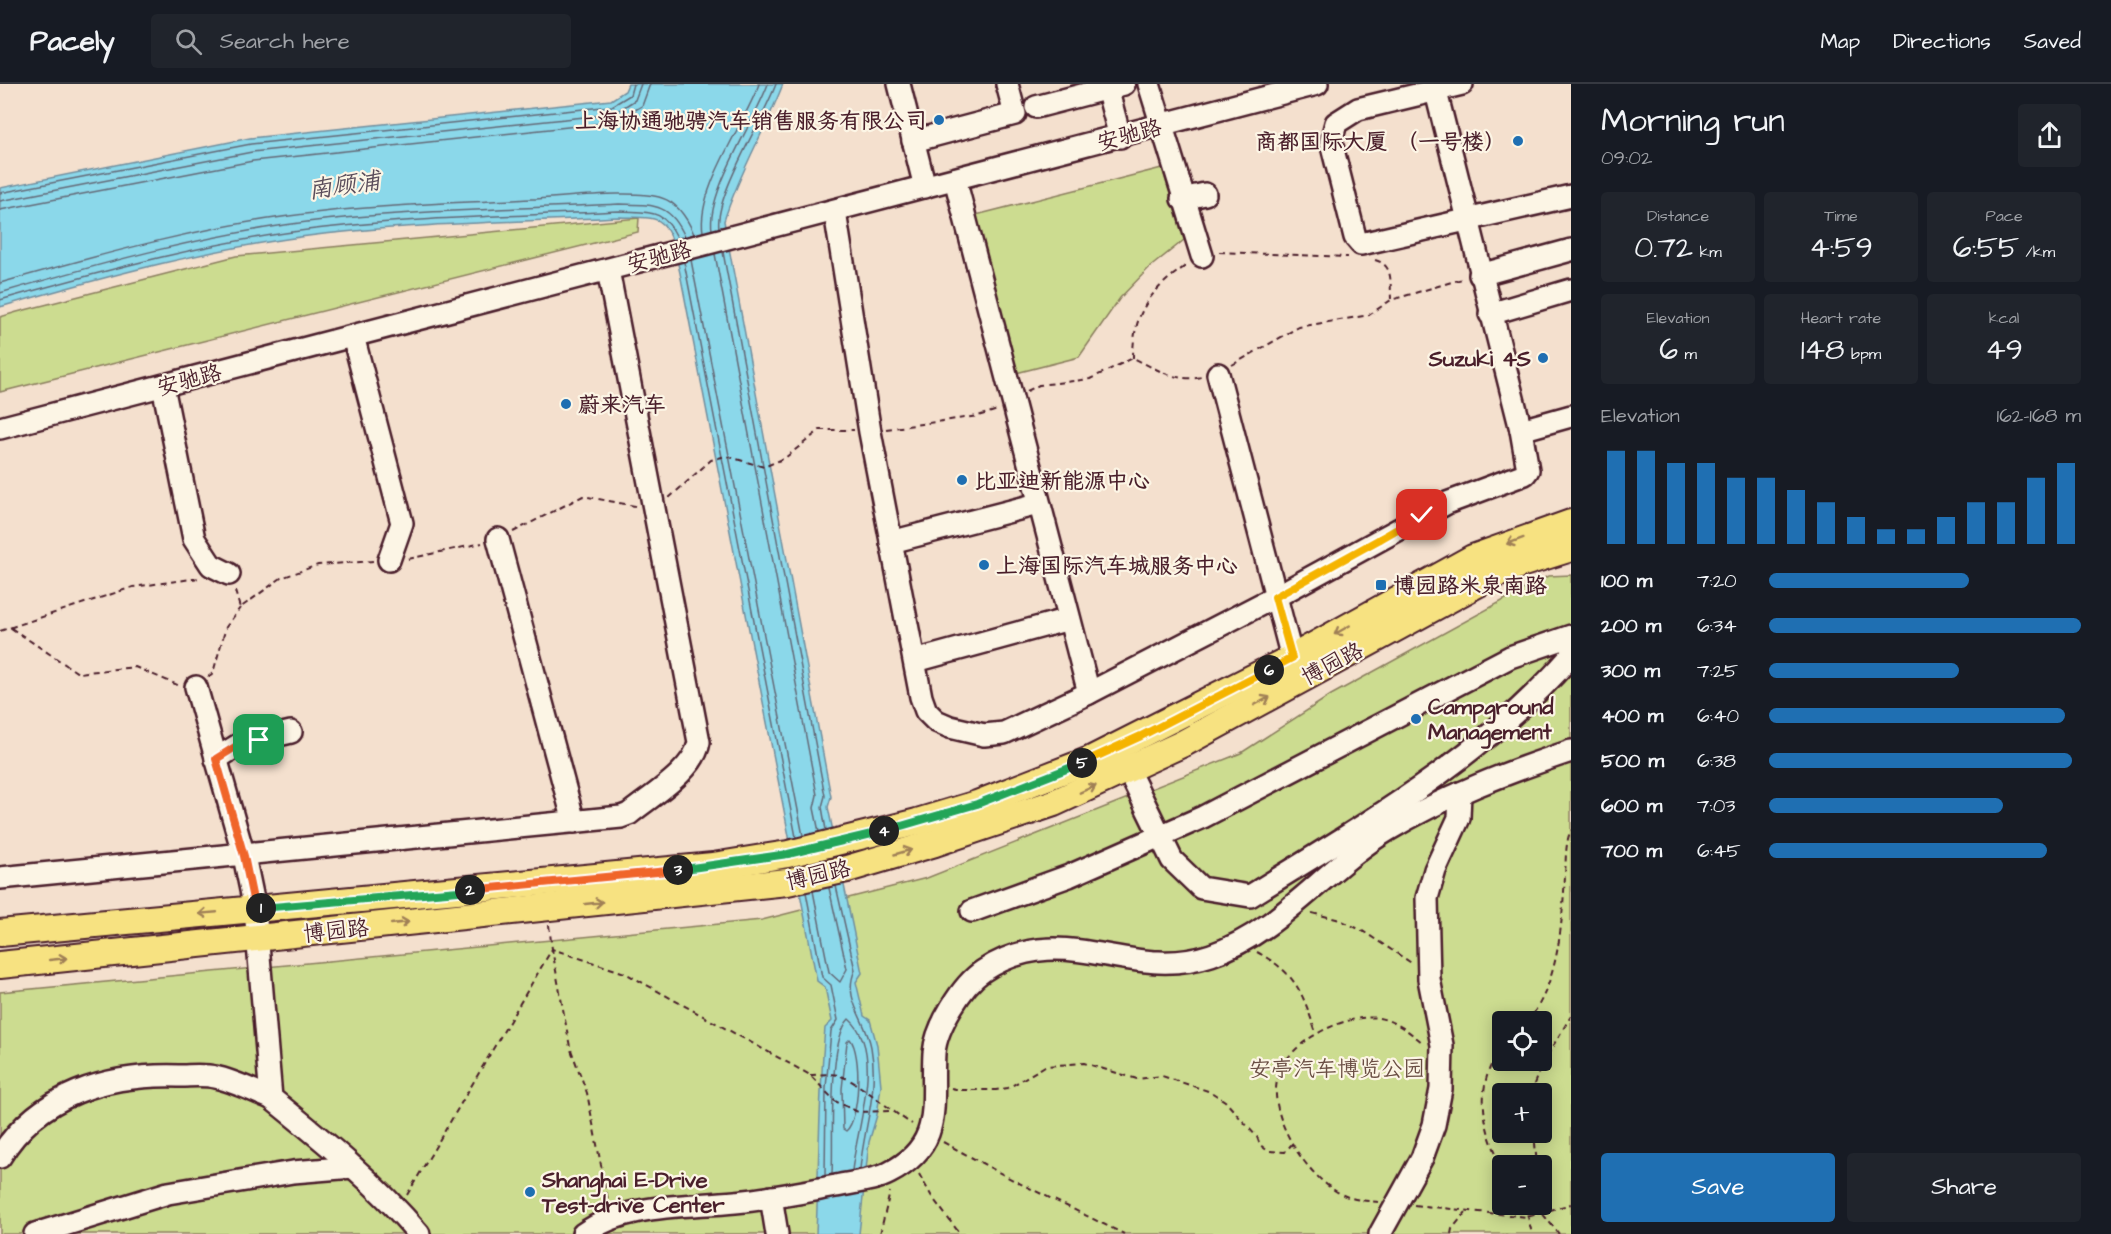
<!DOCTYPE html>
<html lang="en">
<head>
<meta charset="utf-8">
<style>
	:root { --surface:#171b24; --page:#20242c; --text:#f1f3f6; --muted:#9ea1a6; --line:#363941; --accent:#1f6fb2 }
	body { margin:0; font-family:"Architects Daughter","LXGW WenKai TC",sans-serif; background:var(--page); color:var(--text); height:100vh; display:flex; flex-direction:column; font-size:22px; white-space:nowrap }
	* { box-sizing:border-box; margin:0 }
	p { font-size:20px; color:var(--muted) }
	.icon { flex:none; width:33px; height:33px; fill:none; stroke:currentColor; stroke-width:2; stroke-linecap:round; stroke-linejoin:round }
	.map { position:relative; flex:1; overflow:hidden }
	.drawer { display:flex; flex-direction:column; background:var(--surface); width:540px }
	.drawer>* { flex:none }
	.controls { position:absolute; left:1492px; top:927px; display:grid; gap:12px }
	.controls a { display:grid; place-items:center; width:60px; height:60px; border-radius:6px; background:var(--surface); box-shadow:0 3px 15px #0003; font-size:30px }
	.pin { position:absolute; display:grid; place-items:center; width:51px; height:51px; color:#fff; margin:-26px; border-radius:12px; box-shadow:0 3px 9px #0006 }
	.km { position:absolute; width:30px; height:30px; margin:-15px; border-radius:50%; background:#222; color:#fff; font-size:16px; line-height:30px; text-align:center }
	.round { display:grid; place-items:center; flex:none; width:63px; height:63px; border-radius:6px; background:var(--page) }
	.overview { display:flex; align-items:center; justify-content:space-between; height:102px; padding:0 30px }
	h1 { font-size:33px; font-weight:600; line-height:45px }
	.stats { display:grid; grid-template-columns:repeat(3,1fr); gap:9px; height:102px; padding:6px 30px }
	.stats div { display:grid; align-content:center; border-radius:6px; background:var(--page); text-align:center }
	.stats b { font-size:30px; font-weight:600 }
	.stats small { font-size:16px; font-weight:400 }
	.stats p { font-size:16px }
	.chart { height:168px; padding:12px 30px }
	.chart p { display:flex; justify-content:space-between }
	.chart svg { width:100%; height:108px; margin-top:6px; stroke:var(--accent); stroke-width:6 }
	.primary-button { display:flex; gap:12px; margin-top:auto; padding:12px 30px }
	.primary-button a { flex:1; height:69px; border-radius:6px; background:var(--accent); color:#fff; font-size:24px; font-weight:600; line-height:69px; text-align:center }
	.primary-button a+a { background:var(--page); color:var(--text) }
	ul { padding:0 30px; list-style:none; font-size:20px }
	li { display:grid; grid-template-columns:96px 72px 1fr; align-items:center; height:45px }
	li i { height:15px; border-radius:8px; background:var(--accent) }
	header { display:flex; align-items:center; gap:36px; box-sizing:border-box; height:84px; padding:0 30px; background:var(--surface); border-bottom:2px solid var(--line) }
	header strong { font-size:28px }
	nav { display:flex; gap:33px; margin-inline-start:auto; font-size:21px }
	.search { width:420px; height:54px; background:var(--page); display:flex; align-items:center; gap:15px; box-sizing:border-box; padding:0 21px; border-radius:6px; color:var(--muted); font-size:22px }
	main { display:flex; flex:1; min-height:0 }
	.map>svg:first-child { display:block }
	.green { fill:#ccdc90; stroke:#8b7e5e; stroke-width:1.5; fill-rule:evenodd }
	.water { fill:#8bd8ea; stroke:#718e9e; stroke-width:1.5 }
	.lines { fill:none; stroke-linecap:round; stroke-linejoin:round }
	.shore { stroke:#646977; stroke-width:1.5 }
	.minor-casing { stroke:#4a1f2b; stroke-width:26 }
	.major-casing { stroke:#4a1f2b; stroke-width:30 }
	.path { stroke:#4a1f2b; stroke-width:2; stroke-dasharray:6 4.5; stroke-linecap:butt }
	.minor { stroke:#fcf5e5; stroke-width:21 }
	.major { stroke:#f7e281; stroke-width:26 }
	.oneway { stroke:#a08056 }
	.split-1-casing { stroke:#fff; stroke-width:12 }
	.split-2-casing { stroke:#fff; stroke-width:12 }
	.split-3-casing { stroke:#fff; stroke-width:12 }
	.split-4-casing { stroke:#fff; stroke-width:12 }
	.split-5-casing { stroke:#fff; stroke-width:12 }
	.split-6-casing { stroke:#fff; stroke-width:12 }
	.split-7-casing { stroke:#fff; stroke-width:12 }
	.split-8-casing { stroke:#fff; stroke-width:12 }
	.split-1 { stroke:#f0652b; stroke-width:8 }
	.split-2 { stroke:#22a559; stroke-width:8 }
	.split-3 { stroke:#f0652b; stroke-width:8 }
	.split-4 { stroke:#22a559; stroke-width:8 }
	.split-5 { stroke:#22a559; stroke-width:8 }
	.split-6 { stroke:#f5b400; stroke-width:8 }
	.split-7 { stroke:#f5b400; stroke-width:8 }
	.split-8 { stroke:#f5b400; stroke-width:8 }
	.poi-dot { fill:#1f6fb2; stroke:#fcf5e5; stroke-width:2 }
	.labels { text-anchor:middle; stroke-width:4.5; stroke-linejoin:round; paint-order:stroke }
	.poi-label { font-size:22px; font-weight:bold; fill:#4a1f2b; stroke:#fcf5e5; text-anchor:start }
	.street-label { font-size:22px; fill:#4a1f2b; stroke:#fcf5e5 }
	.park-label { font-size:22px; fill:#6a4e44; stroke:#fcf5e5 }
	.water-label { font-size:24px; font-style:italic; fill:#5a4d5b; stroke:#fcf5e5 }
</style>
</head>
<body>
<header>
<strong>Pacely</strong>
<div class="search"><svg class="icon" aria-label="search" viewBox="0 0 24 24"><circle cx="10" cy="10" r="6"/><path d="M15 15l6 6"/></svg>Search here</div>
<nav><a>Map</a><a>Directions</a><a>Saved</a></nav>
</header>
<main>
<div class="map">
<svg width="1571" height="1150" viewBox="0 0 1571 1150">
	<rect width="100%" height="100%" fill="#f4e0ce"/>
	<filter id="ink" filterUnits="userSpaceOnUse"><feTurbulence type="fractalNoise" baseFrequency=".0167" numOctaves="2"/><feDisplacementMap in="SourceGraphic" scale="12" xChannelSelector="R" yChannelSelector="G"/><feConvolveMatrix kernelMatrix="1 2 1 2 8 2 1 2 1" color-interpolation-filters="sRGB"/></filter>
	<g filter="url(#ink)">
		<!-- green -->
		<g class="green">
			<polygon points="1162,84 1184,156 1149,184 1120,214 1079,273 1016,289 972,132"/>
			<polygon points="639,134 638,148 0,308 0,233 17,228 236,172"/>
			<path d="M1571,491v659h-1571v-242l762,-72 165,-42 314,-125 90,-58 217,-119zM1503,938h39v38h-39zM1503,1010h39v38h-39zM1503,1082h39v38h-39z"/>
		</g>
		<!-- water -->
		<path class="water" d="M628,0h155c-18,47 -44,89 -59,137l107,576 -3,10 34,166 -6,9 8,34 6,4 7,25 4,41 -4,29 -8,27 -10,92h-43c3,-69 3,-138 9,-206l7,-7 -7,-34 -8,-6 -137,-708c-4,-16 -7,-50 -26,-54 -11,-3 -24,-1 -34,-2 -99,5 -198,6 -296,17 -111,13 -217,42 -324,73v-119l250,-50 361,-38 14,-9z"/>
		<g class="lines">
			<!-- shore -->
			<g class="shore">
				<polyline points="0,109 251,60 612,22 630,11 633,0"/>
				<polyline points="0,117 252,68 613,30 635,16 641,0"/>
				<polyline points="0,126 253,77 614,38 642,22 650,0"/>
				<path d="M719,144c-5,-32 45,-110 57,-144"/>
				<path d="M712,146c-6,-37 43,-109 56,-146"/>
				<path d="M703,148c-7,-42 41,-107 56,-148"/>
				<polyline points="723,168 825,712 822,723 826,746"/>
				<polyline points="715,170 817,711 814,724 819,748"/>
				<polyline points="691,176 803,752"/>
				<polyline points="684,178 796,753"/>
				<path d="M0,199c106,-30 213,-60 323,-71 69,-8 139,-9 208,-13 31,-1 105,-10 131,-1 16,5 26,22 32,36"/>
				<path d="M0,209c106,-31 213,-61 324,-73 97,-10 197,-11 295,-16 33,1 51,-2 66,33"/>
				<path d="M0,216c107,-30 214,-60 324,-72 98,-11 198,-12 296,-17 30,2 43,-3 58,28"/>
				<path d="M836,802l19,84c-13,29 11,49 16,77 8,45 -7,79 -11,122"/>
				<polyline points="813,807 829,888 840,898 847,885 829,804"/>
				<polyline points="806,808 822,893 831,901 838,936 831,947 826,1004 825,1092"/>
				<path d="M850,955c12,14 10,81 -4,92l-3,-2 -1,-40 5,-47z"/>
				<path d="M832,1090c2,-34 -5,-132 17,-155 37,32 7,111 3,152"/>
			</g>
			<!-- minor casing -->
			<g class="minor-casing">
				<g id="minor">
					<polyline points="899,0 925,103"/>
					<polyline points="1149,0 1202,172"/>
					<polyline points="1462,0 1358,25 1336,39 1331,58 1355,153 1361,160 1571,112"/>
					<polyline points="1107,4 1120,53"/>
					<polyline points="1036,23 1124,0"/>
					<polyline points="913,57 1015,30 1007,0"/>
					<polyline points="955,95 1089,609"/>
					<polyline points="1182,115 1205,110"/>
					<polyline points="835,128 870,348 921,613 926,627 936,637 950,643 984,651 1004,649 1089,609 1275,513 1447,419 1525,390 1528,386 1521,346 1434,0"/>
					<polyline points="1480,191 1571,166"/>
					<polyline points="1490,230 1571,206"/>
					<polyline points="353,252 402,439 389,476"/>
					<polyline points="1218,290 1292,574"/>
					<polyline points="163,302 194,455 211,481 229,490"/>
					<polyline points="0,344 1317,0"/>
					<polyline points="1521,346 1571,332"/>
					<polyline points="498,455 574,738"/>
					<polyline points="891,458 1038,420"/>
					<polyline points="915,577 1069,535"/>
					<path d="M196,603l48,169 11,53 16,189c52,42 105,85 148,136"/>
					<polyline points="216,675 240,660 291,648"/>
					<path d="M1128,686l44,90 29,28 49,8c114,-71 232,-138 321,-240"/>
					<path d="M0,794l621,-61 8,-3c22,-18 66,-44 70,-72l-91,-472"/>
					<polyline points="972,827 1069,792 1203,733 1510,573 1571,552"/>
					<path d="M0,1073c38,-63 108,-83 178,-81 12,0 26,-2 37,1 19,4 38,14 56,21"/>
					<polyline points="771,1113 777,1150"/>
					<polyline points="35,1150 168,1109 293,1088 353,1083"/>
					<path d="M583,1150c42,-31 102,-27 152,-32 34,-3 68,-10 101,-16 17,-4 38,-5 53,-13 56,-29 42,-68 45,-120 2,-26 28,-68 49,-82 81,-54 145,12 228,-16 69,-23 115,-88 177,-125 57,-34 120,-58 183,-79"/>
					<polyline points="1380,1150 1422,1074 1434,1041 1441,1005 1442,961 1429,895 1427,814 1435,786 1459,734 1460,709"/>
				</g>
			</g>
			<!-- major casing -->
			<g class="major-casing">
				<g id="major">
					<polyline points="0,849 713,782 788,770 917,738 977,720 1090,676 1292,574 1473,474 1571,439"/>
					<polyline points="0,881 787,798 847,785 935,759 1054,719 1184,659 1488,494 1520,480 1571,464"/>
				</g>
			</g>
			<!-- path -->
			<g class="path">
				<polyline points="1219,168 1348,173"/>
				<path d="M1375,176c19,5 15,22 16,39"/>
				<path d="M1133,274c0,-45 16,-67 54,-93"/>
				<polyline points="1232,281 1299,243 1369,231 1391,216 1462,195"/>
				<path d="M1027,307l12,-6 51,-6 43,-21c22,10 43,25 69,19"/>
				<polyline points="886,345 978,332 998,326"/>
				<polyline points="669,414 711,376 726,372 764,383 785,374 820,346 854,346"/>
				<polyline points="513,448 583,412 635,422"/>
				<polyline points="408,475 482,459"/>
				<polyline points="235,507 240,524 281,494 318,481 373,477"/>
				<polyline points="11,544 78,589 135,583 180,602"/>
				<polyline points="0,547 133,503 199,494"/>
				<polyline points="208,593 213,589 226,543 240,524"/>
				<polyline points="1312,829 1340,836 1361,846 1413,880"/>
				<polyline points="549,841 552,865 625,889 810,991 835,1017 858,1028 889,1027"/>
				<path d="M1257,868c40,22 45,40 59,81"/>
				<path d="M1527,938c32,-38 35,-99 38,-146 1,-14 0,-34 6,-46"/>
				<path d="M1503,964c-30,31 -21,84 0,118"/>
				<path d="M810,991c8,0 20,-2 28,0 22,7 52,36 74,49"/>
				<polyline points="951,1004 960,1006 996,1006 1008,1004 1045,982 1084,979 1137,995 1162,992 1211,1008 1225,1017 1257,1053 1260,1061 1268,1067 1285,1068 1292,1060"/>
				<polyline points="1530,1010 1542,980 1571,932"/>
				<polyline points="1534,1048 1537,1082"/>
				<polyline points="943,1058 1015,1097 1124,1150"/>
				<polyline points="919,1090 932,1113 960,1150"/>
				<polyline points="407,1111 552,865 570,963 587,1009 608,1117"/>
				<path d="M1379,1118c-12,-1 -25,-2 -36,-7 -35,-16 -77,-79 -65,-118 9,-35 67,-64 101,-59 16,3 31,14 44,25"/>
				<polyline points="1525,1120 1532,1150"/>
				<polyline points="1541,1120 1542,1129 1559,1150"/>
				<polyline points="1414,1121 1527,1133 1571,1120"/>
				<polyline points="880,1150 890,1108"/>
				<polyline points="1451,1150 1452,1145 1466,1128"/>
			</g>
			<!-- minor -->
			<use href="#minor" class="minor"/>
			<!-- major -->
			<use href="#major" class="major"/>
		</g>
		<!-- one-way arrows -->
		<defs><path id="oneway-shaft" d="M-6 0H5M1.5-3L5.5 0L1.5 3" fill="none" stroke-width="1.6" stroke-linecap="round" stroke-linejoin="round" transform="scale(1.5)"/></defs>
		<g class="oneway">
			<use href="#oneway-shaft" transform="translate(1515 457) rotate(160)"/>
			<use href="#oneway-shaft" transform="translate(1342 546) rotate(150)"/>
			<use href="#oneway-shaft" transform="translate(1262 617) rotate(-28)"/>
			<use href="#oneway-shaft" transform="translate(1088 705) rotate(-24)"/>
			<use href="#oneway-shaft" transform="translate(903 768) rotate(-16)"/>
			<use href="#oneway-shaft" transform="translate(594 819) rotate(-6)"/>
			<use href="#oneway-shaft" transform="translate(208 829) rotate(175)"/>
			<use href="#oneway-shaft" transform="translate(400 839) rotate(-6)"/>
			<use href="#oneway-shaft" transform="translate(58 875) rotate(-6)"/>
		</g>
	</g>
	<g class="lines" filter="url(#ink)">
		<!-- split-1 casing -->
		<g class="split-1-casing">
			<polyline id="split-1" points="259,656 240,660 216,675 244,772 255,825 261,824"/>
		</g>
		<!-- split-2 casing -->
		<g class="split-2-casing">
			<polyline id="split-2" points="261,824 470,806"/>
		</g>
		<!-- split-3 casing -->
		<g class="split-3-casing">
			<polyline id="split-3" points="470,806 678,786"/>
		</g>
		<!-- split-4 casing -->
		<g class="split-4-casing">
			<polyline id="split-4" points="678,786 788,770 884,747"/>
		</g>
		<!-- split-5 casing -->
		<g class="split-5-casing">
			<polyline id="split-5" points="884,747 977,720 1082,679"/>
		</g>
		<!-- split-6 casing -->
		<g class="split-6-casing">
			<polyline id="split-6" points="1082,679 1141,652 1269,586"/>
		</g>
		<!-- split-7 casing -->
		<g class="split-7-casing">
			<polyline id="split-7" points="1269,586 1292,574 1275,513 1380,455"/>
		</g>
		<!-- split-8 casing -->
		<g class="split-8-casing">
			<polyline id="split-8" points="1380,455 1422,431"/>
		</g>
		<!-- split-1 -->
		<use href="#split-1" class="split-1"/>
		<!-- split-2 -->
		<use href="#split-2" class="split-2"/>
		<!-- split-3 -->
		<use href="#split-3" class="split-3"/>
		<!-- split-4 -->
		<use href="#split-4" class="split-4"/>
		<!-- split-5 -->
		<use href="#split-5" class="split-5"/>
		<!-- split-6 -->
		<use href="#split-6" class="split-6"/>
		<!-- split-7 -->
		<use href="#split-7" class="split-7"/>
		<!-- split-8 -->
		<use href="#split-8" class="split-8"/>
	</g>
	<!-- markers -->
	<g class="poi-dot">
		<circle cx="939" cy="36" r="6"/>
		<circle cx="1518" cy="57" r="6"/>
		<circle cx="1543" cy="274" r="6"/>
		<circle cx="566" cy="320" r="6"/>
		<circle cx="962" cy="396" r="6"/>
		<circle cx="984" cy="481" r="6"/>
		<rect x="1375" y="495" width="12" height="12" rx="3"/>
		<circle cx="1416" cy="635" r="6"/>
		<circle cx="530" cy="1108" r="6"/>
	</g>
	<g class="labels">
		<!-- poi labels -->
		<g class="poi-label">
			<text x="927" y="44" text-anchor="end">上海协通驰骋汽车销售服务有限公司</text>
			<text x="1506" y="65" text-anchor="end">商都国际大厦 （一号楼）</text>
			<text x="1531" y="282" text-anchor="end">Suzuki 4S</text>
			<text x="578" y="328">蔚来汽车</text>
			<text x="974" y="404">比亚迪新能源中心</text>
			<text x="996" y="489">上海国际汽车城服务中心</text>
			<text x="1393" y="509">博园路米泉南路</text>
			<text x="1428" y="630">Campground<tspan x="1428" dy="25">Management</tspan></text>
			<text x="542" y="1103">Shanghai E-Drive<tspan x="542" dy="25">Test-drive Center</tspan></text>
		</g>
		<!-- street labels -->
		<g class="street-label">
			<text transform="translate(1129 50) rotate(-15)" y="8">安驰路</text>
			<text transform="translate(659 172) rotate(-15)" y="8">安驰路</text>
			<text transform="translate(189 295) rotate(-15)" y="8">安驰路</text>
			<text transform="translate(1332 579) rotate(-28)" y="8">博园路</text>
			<text transform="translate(818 790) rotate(-13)" y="8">博园路</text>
			<text transform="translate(336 846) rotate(-6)" y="8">博园路</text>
		</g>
		<!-- park labels -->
		<g class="park-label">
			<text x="1337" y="992">安亭汽车博览公园</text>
		</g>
		<!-- water labels -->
		<g class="water-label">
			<text transform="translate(344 101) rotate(-8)" y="8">南顾浦</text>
		</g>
	</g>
</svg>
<div class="controls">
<a><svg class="icon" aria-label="locate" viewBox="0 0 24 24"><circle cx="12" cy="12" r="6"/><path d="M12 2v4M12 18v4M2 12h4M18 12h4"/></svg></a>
<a>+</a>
<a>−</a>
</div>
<div class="pin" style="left:259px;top:656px;background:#1e9e55"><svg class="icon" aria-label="arrive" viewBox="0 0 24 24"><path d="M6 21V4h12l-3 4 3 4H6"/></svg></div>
<div class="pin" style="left:1422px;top:431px;background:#d93025"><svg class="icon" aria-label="check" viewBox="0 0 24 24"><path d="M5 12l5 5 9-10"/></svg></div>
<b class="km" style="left:261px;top:824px">1</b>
<b class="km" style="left:470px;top:806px">2</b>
<b class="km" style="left:678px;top:786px">3</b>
<b class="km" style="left:884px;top:747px">4</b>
<b class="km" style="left:1082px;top:679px">5</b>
<b class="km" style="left:1269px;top:586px">6</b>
</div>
<section class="drawer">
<div class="overview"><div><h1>Morning run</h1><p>09:02</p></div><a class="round"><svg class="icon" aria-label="share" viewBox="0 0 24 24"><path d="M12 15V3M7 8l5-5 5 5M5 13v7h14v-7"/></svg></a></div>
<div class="stats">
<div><p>Distance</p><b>0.72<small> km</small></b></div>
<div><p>Time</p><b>4:59</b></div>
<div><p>Pace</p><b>6:55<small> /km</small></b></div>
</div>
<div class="stats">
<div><p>Elevation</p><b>6<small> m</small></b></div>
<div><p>Heart rate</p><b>148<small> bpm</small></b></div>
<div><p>kcal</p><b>49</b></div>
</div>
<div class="chart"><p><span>Elevation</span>162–168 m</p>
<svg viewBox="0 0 160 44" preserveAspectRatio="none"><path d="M5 44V6M15 44V6M25 44V11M35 44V11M45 44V17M55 44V17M65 44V22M75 44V27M85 44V33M95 44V38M105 44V38M115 44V33M125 44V27M135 44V27M145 44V17M155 44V11"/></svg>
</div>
<ul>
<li><b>100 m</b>7:20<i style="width:64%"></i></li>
<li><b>200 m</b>6:34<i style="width:100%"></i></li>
<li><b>300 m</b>7:25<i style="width:61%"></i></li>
<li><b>400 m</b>6:40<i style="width:95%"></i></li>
<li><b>500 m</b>6:38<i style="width:97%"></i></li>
<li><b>600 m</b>7:03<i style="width:75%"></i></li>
<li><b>700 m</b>6:45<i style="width:89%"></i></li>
</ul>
<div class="primary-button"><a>Save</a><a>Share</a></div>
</section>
</main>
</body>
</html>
